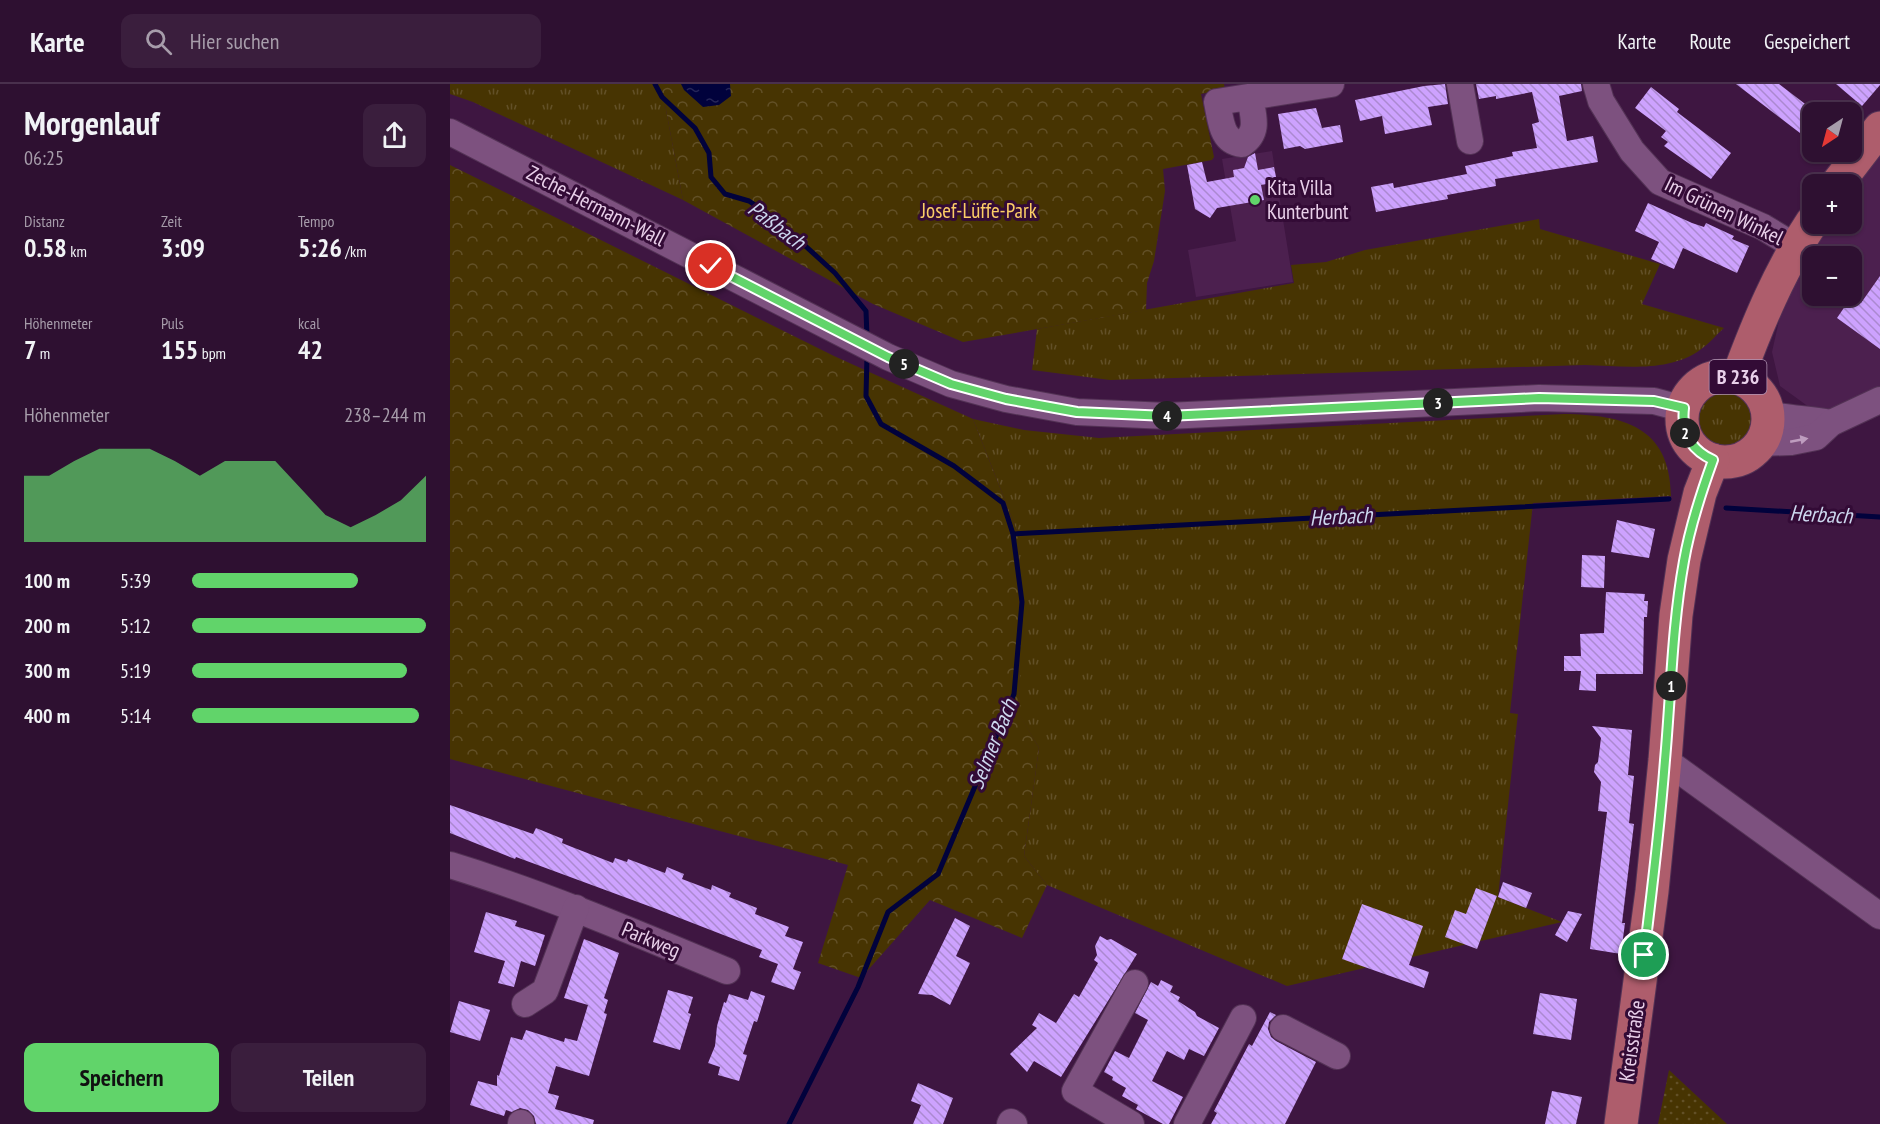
<!DOCTYPE html>
<html lang="de">
<head>
<meta charset="utf-8">
<style>
	:root { --surface:#2e1031; --page:#3a1e3d; --text:#f1f3f6; --muted:#a79dab; --line:#49304d; --accent:#61d46a }
	body { margin:0; font-family:"PT Sans Narrow",sans-serif; background:var(--page); color:var(--text); height:100vh; display:flex; flex-direction:column; font-size:22px; white-space:nowrap }
	* { box-sizing:border-box; margin:0 }
	p { font-size:20px; color:var(--muted) }
	.icon { flex:none; width:33px; height:33px; fill:none; stroke:currentColor; stroke-width:2; stroke-linecap:round; stroke-linejoin:round }
	.map { position:relative; flex:1; overflow:hidden }
	.panel { display:flex; flex-direction:column; background:var(--surface); width:450px }
	.panel>* { flex:none }
	.needle { width:39px; rotate:216deg }
	.buttons { position:absolute; left:1352px; top:18px; display:grid; gap:12px }
	.buttons a { display:grid; place-items:center; width:60px; height:60px; border-radius:12px; background:var(--surface); box-shadow:0 2px 4px #0004,0 0 0 2px var(--line); font-size:30px }
	.pin { position:absolute; display:grid; place-items:center; width:51px; height:51px; color:#fff; margin:-26px; border:3px solid #fff; border-radius:50%; box-shadow:0 2px 6px #0007 }
	.km { position:absolute; width:30px; height:30px; margin:-15px; border-radius:50%; background:#222; color:#fff; font-size:16px; line-height:30px; text-align:center }
	.round { display:grid; place-items:center; flex:none; width:63px; height:63px; border-radius:12px; background:var(--page) }
	.head { display:flex; align-items:center; justify-content:space-between; height:102px; padding:0 24px }
	h1 { font-size:33px; font-weight:800; line-height:45px }
	.figures { display:grid; grid-template-columns:repeat(3,1fr); gap:9px; height:102px; padding:6px 24px }
	.figures div { display:grid; align-content:center }
	.figures b { font-size:26px; font-weight:800 }
	.figures small { font-size:16px; font-weight:400 }
	.figures p { font-size:16px }
	.chart { height:168px; padding:12px 24px }
	.chart p { display:flex; justify-content:space-between }
	.chart svg { width:100%; height:108px; margin-top:6px; fill:var(--accent); opacity:.7 }
	.cta { display:flex; gap:12px; margin-top:auto; padding:12px 24px }
	.cta a { flex:1; height:69px; border-radius:12px; background:var(--accent); color:#111; font-size:24px; font-weight:800; line-height:69px; text-align:center }
	.cta a+a { background:var(--page); color:var(--text) }
	ul { padding:0 24px; list-style:none; font-size:20px }
	li { display:grid; grid-template-columns:96px 72px 1fr; align-items:center; height:45px }
	li i { height:15px; border-radius:8px; background:var(--accent) }
	header { display:flex; align-items:center; gap:36px; box-sizing:border-box; height:84px; padding:0 30px; background:var(--surface); border-bottom:2px solid var(--line) }
	header strong { font-size:28px }
	nav { display:flex; gap:33px; margin-inline-start:auto; font-size:21px }
	.search { width:420px; height:54px; background:var(--page); display:flex; align-items:center; gap:15px; box-sizing:border-box; padding:0 21px; border-radius:12px; color:var(--muted); font-size:22px }
	main { display:flex; flex:1; min-height:0 }
	.map>svg:first-child { display:block }
	.built { fill:#4c204f; fill-rule:evenodd }
	.grass { fill:url(#grass-tufts) }
	.forest { fill:url(#forest-crowns) }
	.garden { fill:url(#garden-dots) }
	.water { fill:url(#water-ripples) }
	.lines { fill:none; stroke-linecap:round; stroke-linejoin:round }
	.stream { stroke:#01023c; stroke-width:5 }
	.building { fill:url(#building-back-hatch) }
	.minor-casing { stroke:#533255; stroke-width:28 }
	.major-casing { stroke:#533255; stroke-width:35 }
	.minor { stroke:#7d517f; stroke-width:26 }
	.major { stroke:#ae5d6c; stroke-width:33 }
	.oneway { fill:#be9dbf }
	.route-casing { stroke:#fff; stroke-width:12 }
	.route { stroke:#61d46a; stroke-width:8 }
	.poi-dot { fill:#61d46a; stroke:#330b36; stroke-width:2 }
	.labels { text-anchor:middle; stroke-width:6; stroke-linejoin:round; paint-order:stroke }
	.shield { fill:#330b36; stroke:#b295b4; stroke-width:1.5 }
	.shield-label { font-size:20px; font-weight:bold; fill:#e9d0ea }
	.poi-label { font-size:21px; fill:#e9d0ea; stroke:#330b36; text-anchor:start }
	.street-label { font-size:21px; fill:#e9d0ea; stroke:#330b36 }
	.park-label { font-size:21px; fill:#fcce66; stroke:#330b36 }
	.water-label { font-size:22px; font-style:italic; fill:#ccd7ee; stroke:#330b36 }
</style>
</head>
<body>
<header>
<strong>Karte</strong>
<div class="search"><svg class="icon" aria-label="search" viewBox="0 0 24 24"><circle cx="10" cy="10" r="6"/><path d="M15 15l6 6"/></svg>Hier suchen</div>
<nav><a>Karte</a><a>Route</a><a>Gespeichert</a></nav>
</header>
<main>
<section class="panel">
<div class="head"><div><h1>Morgenlauf</h1><p>06:25</p></div><a class="round"><svg class="icon" aria-label="share" viewBox="0 0 24 24"><path d="M12 15V3M7 8l5-5 5 5M5 13v7h14v-7"/></svg></a></div>
<div class="figures">
<div><p>Distanz</p><b>0.58<small> km</small></b></div>
<div><p>Zeit</p><b>3:09</b></div>
<div><p>Tempo</p><b>5:26<small> /km</small></b></div>
</div>
<div class="figures">
<div><p>Höhenmeter</p><b>7<small> m</small></b></div>
<div><p>Puls</p><b>155<small> bpm</small></b></div>
<div><p>kcal</p><b>42</b></div>
</div>
<div class="chart"><p><span>Höhenmeter</span>238–244 m</p>
<svg viewBox="0 0 160 44" preserveAspectRatio="none"><path d="M0 44V17L10 17L20 11L30 6L40 6L50 6L60 11L70 17L80 11L90 11L100 11L110 22L120 33L130 38L140 33L150 27L160 17V44z"/></svg>
</div>
<ul>
<li><b>100 m</b>5:39<i style="width:71%"></i></li>
<li><b>200 m</b>5:12<i style="width:100%"></i></li>
<li><b>300 m</b>5:19<i style="width:92%"></i></li>
<li><b>400 m</b>5:14<i style="width:97%"></i></li>
</ul>
<div class="cta"><a>Speichern</a><a>Teilen</a></div>
</section>
<div class="map">
<svg width="1430" height="1040" viewBox="0 0 1430 1040">
	<defs>
		<pattern id="grass-tufts" width="24" height="20" patternUnits="userSpaceOnUse" patternTransform="scale(1.5)"><rect width="24" height="20" fill="#473402"/><path d="M3 7l-1-3M5 7V3M7 7l1-3M15 17l-1-3M17 17v-4M19 17l1-3" fill="none" stroke="#625027"/></pattern>
		<pattern id="forest-crowns" width="20" height="18" patternUnits="userSpaceOnUse" patternTransform="scale(1.5)"><rect width="20" height="18" fill="#473402"/><path d="M2 6a3 3 0 1 1 6 0M12 15a3 3 0 1 1 6 0" fill="none" stroke="#625027"/></pattern>
		<pattern id="garden-dots" width="8" height="8" patternUnits="userSpaceOnUse" patternTransform="scale(1.5)"><rect width="8" height="8" fill="#473402"/><path d="M2 2h.1M6 6h.1" fill="none" stroke="#625027" stroke-width="1.8" stroke-linecap="round"/></pattern>
		<pattern id="water-ripples" width="26" height="14" patternUnits="userSpaceOnUse" patternTransform="scale(1.5)"><rect width="26" height="14" fill="#01023c"/><path d="M2 4q2-2 4 0t4 0M15 11q2-2 4 0t4 0" fill="none" stroke="#262658"/></pattern>
		<pattern id="building-back-hatch" width="6" height="6" patternUnits="userSpaceOnUse" patternTransform="scale(1.5)"><rect width="6" height="6" fill="#cda2fe"/><path d="M-1 5l2 2M0 0l6 6M5-1l2 2" fill="none" stroke="#ab89d0"/></pattern>
	</defs>
	<rect width="100%" height="100%" fill="#3e1641"/>
	<!-- built -->
	<g class="built">
		<path d="M1430,62v254l-49,23 -51,-37 -8,-34 8,-36 14,-36 36,-56h21v-34zM1362,172h39v40h-39z"/>
		<polygon points="822,67 843,198 746,213 738,166 786,157 772,75"/>
	</g>
	<!-- grass -->
	<g class="grass">
		<polygon points="0,0 206,0 213,10 233,116 23,18 0,10"/>
		<path d="M1089,135l1,10 120,35 -18,40 82,24c-8,7 -15,16 -24,22 -32,23 -78,16 -115,15l-475,15 -78,-10 5,-41 257,-46 -3,-18 35,-3 39,-12z"/>
		<circle cx="1273" cy="335" r="33"/>
		<path d="M1114,330c59,1 106,12 107,82l-138,7 -23,210 8,1 -1,8 -19,175 64,25 -275,64 -240,-101 -23,-29 15,-108 -19,-32 -1,-180 -46,-117 51,11 75,8z"/>
	</g>
	<!-- forest -->
	<g class="forest">
		<polygon points="206,0 774,0 775,5 751,10 764,73 762,76 713,85 715,107 704,177 697,199 696,226 513,258 423,220 233,116 213,10"/>
		<polygon points="0,81 384,272 523,335 569,452 570,631 589,664 574,772 597,801 572,854 480,816 411,894 368,879 398,781 0,675"/>
	</g>
	<!-- garden -->
	<polygon class="garden" points="1219,986 1277,1040 1208,1040"/>
	<!-- water -->
	<polygon class="water" points="231,0 280,0 281,12 269,21 253,23 234,6"/>
	<g class="lines">
		<!-- stream -->
		<g class="stream">
			<polyline points="205,0 212,13 245,44 259,69 261,93 275,110 299,117 328,137 385,189 416,227 417,253"/>
			<polyline points="1276,424 1430,433"/>
			<polyline points="563,450 1219,415"/>
			<polyline points="339,1040 408,903 438,828 488,790 564,610 572,518 563,450 553,419 504,382 431,340 416,312 417,271"/>
		</g>
	</g>
	<!-- building -->
	<g class="building">
		<polygon points="995,0 998,20 978,23 982,41 935,50 932,32 910,37 905,16 974,2"/>
		<polygon points="1026,0 1131,0 1132,7 1109,12 1117,57 1143,52 1148,78 1045,95 1046,102 997,111 998,115 926,128 921,103 943,99 944,104 1017,90 1015,82 1063,72 1062,68 1087,64 1082,40 1089,38 1082,8 1046,15 1046,12 1029,15"/>
		<polygon points="1286,0 1329,0 1363,26 1362,34 1350,49"/>
		<polygon points="1386,0 1430,0 1430,1 1412,22"/>
		<polygon points="1201,3 1229,25 1227,28 1281,69 1261,95 1214,62 1218,58 1211,53 1216,47 1185,24"/>
		<polygon points="866,24 872,44 890,41 893,58 855,65 850,62 834,65 828,30"/>
		<polygon points="805,69 808,86 824,83 827,98 811,101 814,116 767,124 760,134 745,125 737,81 752,78 757,98 784,93 783,86 794,84 798,73"/>
		<polygon points="1198,119 1242,139 1254,143 1256,139 1284,152 1282,155 1299,162 1287,189 1233,164 1224,185 1201,175 1209,158 1185,147"/>
		<polygon points="1430,192 1430,265 1387,234 1402,212 1411,219"/>
		<polygon points="1167,436 1205,445 1199,474 1161,468"/>
		<polygon points="1132,471 1155,472 1154,504 1131,503"/>
		<polygon points="1156,508 1195,510 1194,517 1198,517 1197,533 1194,533 1193,590 1146,590 1146,607 1129,606 1131,587 1114,587 1114,572 1131,572 1130,550 1154,549"/>
		<polygon points="1142,642 1182,646 1178,691 1184,692 1179,739 1184,740 1172,839 1175,839 1171,870 1140,865 1157,728 1148,727 1151,698 1144,688 1145,681 1148,678 1151,654"/>
		<polygon points="0,721 83,750 86,744 113,755 112,759 122,763 163,779 165,774 177,778 178,775 215,789 217,783 234,790 232,795 261,806 262,801 281,809 279,813 307,824 305,830 339,843 335,852 353,858 343,885 351,888 344,906 321,898 328,880 309,873 312,866 204,824 66,773 65,775 0,749"/>
		<polygon points="1053,798 1082,809 1076,824 1048,813"/>
		<polygon points="1026,804 1047,812 1027,865 995,853 1005,826 1016,830"/>
		<polygon points="912,820 973,842 959,881 979,888 974,904 892,875"/>
		<polygon points="1118,827 1132,830 1117,858 1105,851"/>
		<polygon points="36,828 67,837 65,842 95,851 85,882 71,877 64,903 48,899 55,877 24,868"/>
		<polygon points="505,834 520,842 506,872 520,879 500,921 482,911 468,910"/>
		<polygon points="650,852 657,856 661,855 687,870 611,993 584,977 577,988 560,970 587,944 582,941 589,929 606,939 624,910 629,913 648,879 644,876 647,871 645,862"/>
		<polygon points="134,855 169,869 154,914 158,916 154,929 157,930 139,992 106,982 98,1009 109,1012 105,1025 144,1036 143,1040 86,1040 84,1032 78,1026 70,1024 62,1028 56,1026 54,1032 20,1021 28,997 47,1002 47,991 49,992 61,953 72,956 76,946 114,958 115,954 127,957 138,921 114,914"/>
		<polygon points="711,896 723,902 720,908 730,913 728,917 745,928 747,932 769,944 754,972 739,965 734,976 717,967 702,997 733,1013 719,1040 713,1040 686,1025 688,1021 672,1012 676,1004 662,996 663,993 654,988 665,967 679,974 698,936 685,929 701,898 708,902"/>
		<polygon points="218,906 243,913 238,929 241,930 230,966 203,958"/>
		<polygon points="301,907 315,912 307,938 304,937 293,970 297,971 289,997 268,991 270,983 258,979 265,962 267,942 274,918 276,919 279,910 298,916"/>
		<polygon points="1090,909 1127,915 1121,956 1083,950"/>
		<polygon points="9,917 40,926 30,957 0,948"/>
		<polygon points="820,928 826,931 819,938 818,945 821,953 826,957 866,978 835,1040 761,1040 767,1029 764,1027 799,960 802,962"/>
		<polygon points="468,999 503,1014 493,1040 463,1040 471,1021 461,1017"/>
		<polygon points="1102,1007 1132,1013 1126,1040 1095,1040"/>
	</g>
	<g class="lines">
		<!-- minor casing -->
		<g class="minor-casing">
			<g id="minor">
				<polyline points="1010,0 1020,57"/>
				<polyline points="1146,0 1151,17 1182,67 1210,98 1313,143 1346,163"/>
				<path d="M800,13c3,19 10,35 -8,47 -21,-2 -21,-24 -25,-42l114,-18"/>
				<polyline points="0,48 438,273 501,300 556,315 627,328 717,332 1089,314 1204,317 1234,325"/>
				<path d="M1318,330c22,5 42,5 63,9"/>
				<polyline points="1310,359 1341,358 1366,353 1381,339 1430,316"/>
				<polyline points="1215,676 1430,832"/>
				<path d="M0,781c95,29 186,68 277,106"/>
				<polyline points="75,920 95,907 126,824"/>
				<polyline points="833,944 887,972"/>
				<polyline points="71,1040 71,1039"/>
				<polyline points="560,1040 561,1038 564,1040"/>
				<polyline points="681,1040 625,1007 685,899"/>
				<polyline points="737,1040 793,934"/>
			</g>
		</g>
		<!-- major casing -->
		<g class="major-casing">
			<g id="major">
				<polyline points="1387,100 1430,44"/>
				<circle cx="1275" cy="335" r="43"/>
				<path d="M1288,293c20,-54 42,-107 74,-155"/>
				<polyline points="1171,1040 1202,807 1215,676 1226,531 1234,476 1250,409 1263,376"/>
			</g>
		</g>
		<!-- minor -->
		<use href="#minor" class="minor"/>
		<!-- major -->
		<use href="#major" class="major"/>
	</g>
	<!-- one-way arrows -->
	<defs><path id="oneway-solid" d="M-6-.8H1V-3.2L6.5 0L1 3.2V.8H-6Z" transform="scale(1.5)"/></defs>
	<use class="oneway" href="#oneway-solid" transform="translate(1349 356) rotate(-11)"/>
	<g class="lines">
		<!-- route casing -->
		<g class="route-casing">
			<path id="route" d="M261,182l177,91 63,27 55,15 71,13 90,4 372,-18 115,3 30,7c-3,25 7,42 29,52 -12,33 -23,66 -29,101 -12,66 -13,133 -19,199 -5,66 -13,131 -21,195"/>
		</g>
		<!-- route -->
		<use href="#route" class="route"/>
	</g>
	<!-- markers -->
	<circle class="poi-dot" cx="805" cy="116" r="6"/>
	<g class="labels">
		<!-- shield labels -->
		<rect class="shield" x="1259.5" y="276" width="57" height="34" rx="4.5"/>
		<g class="shield-label">
			<text x="1288" y="300">B 236</text>
		</g>
		<!-- poi labels -->
		<g class="poi-label">
			<text x="817" y="111">Kita Villa<tspan x="817" dy="24">Kunterbunt</tspan></text>
		</g>
		<!-- street labels -->
		<g class="street-label">
			<text transform="translate(146 122) rotate(27)" y="7">Zeche-Hermann-Wall</text>
			<text transform="translate(1274 127) rotate(26)" y="7">Im Grünen Winkel</text>
			<text transform="translate(201 856) rotate(23)" y="7">Parkweg</text>
			<text transform="translate(1182 957) rotate(-82)" y="7">Kreisstraße</text>
		</g>
		<!-- park labels -->
		<g class="park-label">
			<text x="529" y="134">Josef-Lüffe-Park</text>
		</g>
		<!-- water labels -->
		<g class="water-label">
			<text transform="translate(327 141) rotate(37)" y="8">Paßbach</text>
			<text transform="translate(1371 430) rotate(3)" y="8">Herbach</text>
			<text transform="translate(891 432) rotate(-3)" y="8">Herbach</text>
			<text transform="translate(542 660) rotate(-68)" y="8">Selmer Bach</text>
		</g>
	</g>
</svg>
<div class="buttons">
<a><svg class="needle" viewBox="-14 -14 28 28"><path d="M0-13l5 13h-10z" fill="#e53935"/><path d="M0 13l5-13h-10z" fill="#a79dab"/></svg></a>
<a>+</a>
<a>−</a>
</div>
<div class="pin" style="left:1194px;top:871px;background:#1e9e55"><svg class="icon" aria-label="arrive" viewBox="0 0 24 24"><path d="M6 21V4h12l-3 4 3 4H6"/></svg></div>
<div class="pin" style="left:261px;top:182px;background:#d93025"><svg class="icon" aria-label="check" viewBox="0 0 24 24"><path d="M5 12l5 5 9-10"/></svg></div>
<b class="km" style="left:1221px;top:602px">1</b>
<b class="km" style="left:1235px;top:349px">2</b>
<b class="km" style="left:988px;top:319px">3</b>
<b class="km" style="left:717px;top:332px">4</b>
<b class="km" style="left:454px;top:280px">5</b>
</div>
</main>
</body>
</html>
